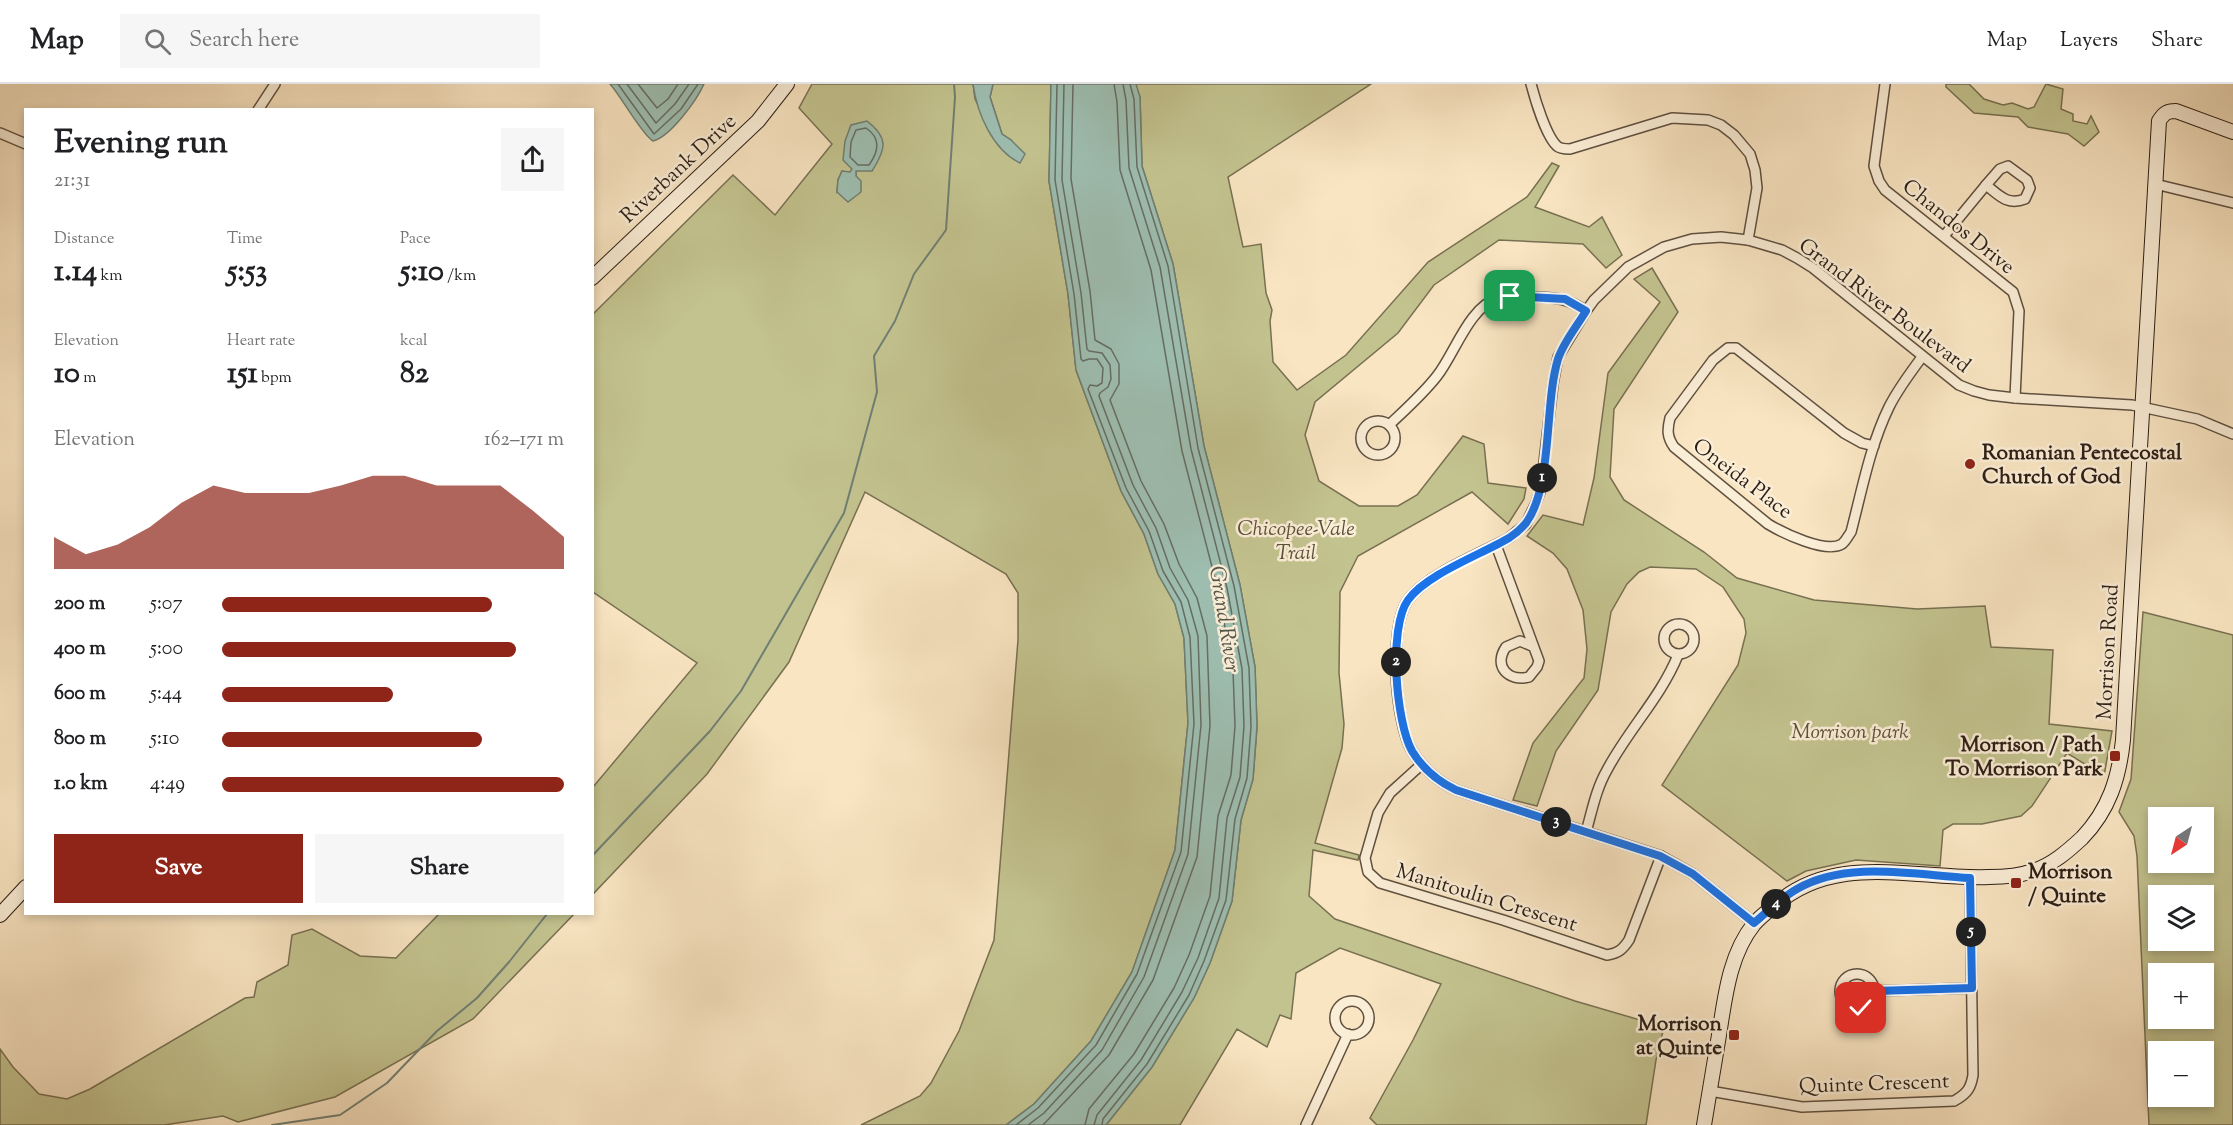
<!DOCTYPE html>
<html lang="en">
<head>
<meta charset="utf-8">
<style>
	:root { --surface:#fff; --page:#f6f6f6; --text:#202124; --muted:#757577; --line:#e0e0e0; --accent:#8f2418 }
	body { margin:0; font-family:"Sorts Mill Goudy",serif; background:var(--page); color:var(--text); height:100vh; display:flex; flex-direction:column; font-size:22px; white-space:nowrap }
	* { box-sizing:border-box; margin:0 }
	p { font-size:20px; color:var(--muted) }
	.icon { flex:none; width:33px; height:33px; fill:none; stroke:currentColor; stroke-width:2; stroke-linecap:round; stroke-linejoin:round }
	.map { position:relative; flex:1; overflow:hidden }
	.details { position:absolute; left:24px; top:24px; width:570px; height:807px; display:flex; flex-direction:column; background:var(--surface); border-radius:0px; box-shadow:0 3px 9px #0003 }
	.details>* { flex:none }
	.needle { width:39px; rotate:216deg }
	.tools { position:absolute; left:2148px; top:723px; display:grid; gap:12px }
	.tools a { display:grid; place-items:center; width:66px; height:66px; border-radius:0px; background:var(--surface); box-shadow:0 3px 9px #0003; font-size:30px }
	.pin { position:absolute; display:grid; place-items:center; width:51px; height:51px; color:#fff; margin:-26px; border-radius:12px; box-shadow:0 3px 9px #0006 }
	.km { position:absolute; width:30px; height:30px; margin:-15px; border-radius:50%; background:#222; color:#fff; font-size:16px; line-height:30px; text-align:center }
	.round { display:grid; place-items:center; flex:none; width:63px; height:63px; border-radius:0px; background:var(--page) }
	.head { display:flex; align-items:center; justify-content:space-between; height:102px; padding:0 30px }
	h1 { font-size:33px; font-weight:700; line-height:45px }
	.figures { display:grid; grid-template-columns:repeat(3,1fr); gap:9px; height:102px; padding:6px 30px }
	.figures div { display:grid; align-content:center }
	.figures b { font-size:30px; font-weight:700 }
	.figures small { font-size:16px; font-weight:400 }
	.figures p { font-size:16px }
	.chart { height:168px; padding:12px 30px }
	.chart p { display:flex; justify-content:space-between }
	.chart svg { width:100%; height:108px; margin-top:6px; fill:var(--accent); opacity:.7 }
	.primary-button { display:flex; gap:12px; margin-top:auto; padding:12px 30px }
	.primary-button a { flex:1; height:69px; border-radius:0px; background:var(--accent); color:#fff; font-size:24px; font-weight:700; line-height:69px; text-align:center }
	.primary-button a+a { background:var(--page); color:var(--text) }
	ul { padding:0 30px; list-style:none; font-size:20px }
	li { display:grid; grid-template-columns:96px 72px 1fr; align-items:center; height:45px }
	li i { height:15px; border-radius:8px; background:var(--accent) }
	header { display:flex; align-items:center; gap:36px; box-sizing:border-box; height:84px; padding:0 30px; background:var(--surface); border-bottom:2px solid var(--line) }
	header strong { font-size:28px }
	nav { display:flex; gap:33px; margin-inline-start:auto; font-size:21px }
	.search { width:420px; height:54px; background:var(--page); display:flex; align-items:center; gap:15px; box-sizing:border-box; padding:0 21px; border-radius:0px; color:var(--muted); font-size:22px }
	.map>svg:first-child { display:block }
	.green { fill:#c3c38f; stroke:#787052; stroke-width:1.5; fill-rule:evenodd }
	.water { fill:#9ebfb2; stroke:#707f73; stroke-width:1.5 }
	.lines { fill:none; stroke-linecap:round; stroke-linejoin:round }
	.shore { stroke:#656e64; stroke-width:1.5 }
	.stream { stroke:#707f73; stroke-width:2 }
	.street-casing { stroke:#5f5040; stroke-width:12 }
	.secondary-casing { stroke:#2c1e15; stroke-width:16 }
	.street { stroke:#fbeed7; stroke-width:9 }
	.secondary { stroke:#fbeed7; stroke-width:14 }
	.route-casing { stroke:#fff; stroke-width:12 }
	.route { stroke:#1a73e8; stroke-width:8 }
	.poi-dot { fill:#8f2418; stroke:#fbeed7; stroke-width:2 }
	.labels { text-anchor:middle; stroke-width:5; stroke-linejoin:round; paint-order:stroke }
	.street-label { font-size:21px; fill:#2c1e15; stroke:#fbeed7 }
	.poi-label { font-size:21px; font-weight:bold; fill:#2c1e15; stroke:#fbeed7; text-anchor:start }
	.park-label { font-size:21px; font-style:italic; fill:#59503a; stroke:#fbeed7 }
	.water-label { font-size:22px; font-style:italic; fill:#54564c; stroke:#fbeed7 }
</style>
</head>
<body>
<header>
<strong>Map</strong>
<div class="search"><svg class="icon" aria-label="search" viewBox="0 0 24 24"><circle cx="10" cy="10" r="6"/><path d="M15 15l6 6"/></svg>Search here</div>
<nav><a>Map</a><a>Layers</a><a>Share</a></nav>
</header>
<div class="map">
<svg width="2233" height="1041" viewBox="0 0 2233 1041">
	<rect width="100%" height="100%" fill="#f9e5c2"/>
	<filter id="stains"><feTurbulence type="fractalNoise" baseFrequency=".00333" numOctaves="4"/><feColorMatrix values="0 0 0 0 .2 0 0 0 0 .09 0 0 0 0 .02 0 0 0 .5 -.17"/></filter>
	<radialGradient id="worn" r=".72"><stop offset=".6" stop-color="#630" stop-opacity="0"/><stop offset="1" stop-color="#630" stop-opacity=".3"/></radialGradient>
	<!-- green -->
	<g class="green">
		<path d="M812,0h161l2,15 24,47 12,-6 -9,-6 -12,-37 3,-13h58l-2,97 19,113 8,76 45,121 23,43 14,40 17,30 9,34 4,85 -13,127 -43,122 -41,69 -57,63 -28,21h-145l59,-29 11,-13 28,-52 35,-91 24,-300v-47l-12,-19 -141,-82 -76,170 -82,112 -114,120v-107l104,-124 -104,-71v-278l140,-139 42,40 57,-71 -33,-36zM852,84l4,3v5l-19,16 1,-12 4,-9 9,2z"/>
		<polygon points="1135,0 1371,0 1228,93 1243,163 1261,160 1266,209 1272,226 1270,237 1273,278 1297,306 1346,271 1428,178 1527,113 1552,79 1559,82 1535,123 1589,143 1602,133 1622,171 1606,184 1583,160 1499,156 1434,201 1398,249 1315,318 1305,351 1319,397 1359,422 1398,422 1417,411 1463,352 1484,360 1488,399 1526,404 1524,415 1508,440 1472,408 1358,472 1340,508 1339,589 1344,640 1342,664 1315,759 1359,771 1358,776 1313,766 1309,812 1335,835 1575,917 1664,943 1656,976 1646,1041 1377,1041 1370,1034 1413,956 1441,900 1340,864 1296,889 1291,935 1280,931 1267,963 1237,945 1180,1041 1106,1041 1152,983 1194,914 1210,879 1232,817 1241,736 1253,695 1257,643 1255,583 1240,501 1204,362 1173,180 1142,82 1140,13"/>
		<polygon points="1946,0 1969,0 1984,15 2003,21 2012,19 2028,25 2034,23 2046,0 2063,5 2061,25 2073,30 2073,37 2087,40 2091,32 2099,48 2084,62 2068,50 2028,43 2018,33 1974,29 1946,3"/>
		<polygon points="1652,184 1678,228 1614,325 1610,393 1624,416 1704,468 1737,494 1814,516 1917,525 1985,522 1991,563 2053,566 2049,640 2112,647 2104,692 2067,669 2032,722 2021,732 1982,740 1953,740 1943,746 1940,782 1856,776 1806,787 1787,797 1662,701 1738,581 1746,549 1744,535 1723,503 1696,485 1650,483 1639,488 1627,500 1611,528 1598,606 1556,667 1537,722 1513,716 1533,659 1584,594 1587,565 1583,526 1567,485 1553,469 1527,452 1543,431 1583,441 1594,394 1608,289 1660,218 1634,195"/>
		<path d="M2143,528l90,23v490h-84l-12,-269 -3,-20 -15,-24 12,-33zM2158,734h46v44h-46zM2158,812h46v44h-46zM2158,890h46v44h-46zM2158,968h46v44h-46z"/>
		<polygon points="439,830 574,830 473,935 335,1013 238,1038 223,1032 164,1041 0,1041 0,965 13,983 39,1010 67,1015 90,1005 245,914 254,913 257,898 288,881 292,851 312,845 360,872 396,874"/>
	</g>
	<!-- water -->
	<g class="water">
		<path d="M610,0h94c-7,16 -34,53 -51,57 -11,-6 -32,-45 -43,-57z"/>
		<path d="M973,0h20l-3,13 12,37 9,6 14,14 -5,9c-27,-13 -43,-49 -47,-79z"/>
		<polygon points="1051,0 1136,0 1140,13 1142,82 1173,180 1204,362 1240,501 1255,583 1257,642 1253,695 1241,736 1232,817 1210,879 1194,914 1152,983 1106,1041 1006,1041 1034,1020 1091,957 1132,888 1175,766 1188,639 1184,554 1175,520 1158,490 1144,450 1121,407 1076,286 1068,210 1049,97"/>
		<path d="M867,37c22,17 19,28 5,50h-16v5l5,5v11l-13,10 -11,-10 1,-12 4,-9 8,1 2,-3 -9,-9 2,-19 6,-16z"/>
	</g>
	<g class="lines">
		<!-- shore -->
		<g class="shore">
			<polyline points="618,0 654,50 681,25 698,0"/>
			<polyline points="627,0 656,39 675,20 689,0"/>
			<polyline points="638,0 657,24 668,15 678,0"/>
			<path d="M866,44c15,10 13,23 3,37h-11l-8,-8 1,-15 5,-12z"/>
			<polyline points="1016,1041 1038,1024 1096,961 1137,890 1181,768 1194,640 1190,553 1181,518 1163,487 1149,447 1126,404 1088,305 1090,301 1097,302 1102,299 1103,284 1097,275 1089,275 1083,277 1081,275 1074,210 1055,96 1057,0"/>
			<polyline points="1028,1041 1044,1029 1102,966 1144,893 1188,770 1201,641 1198,552 1188,516 1170,484 1156,444 1133,401 1099,312 1100,309 1108,303 1111,295 1110,281 1102,269 1089,267 1087,265 1081,209 1062,96 1064,0"/>
			<polyline points="1043,1041 1109,971 1153,896 1197,773 1210,642 1207,552 1197,514 1179,480 1164,440 1141,397 1110,316 1119,300 1119,280 1111,265 1095,256 1090,207 1071,95 1073,0"/>
			<polyline points="1085,1041 1089,1025 1134,970 1174,904 1189,871 1210,812 1218,732 1231,691 1235,642 1233,586 1218,506 1182,367 1151,186 1120,86 1117,18 1114,0"/>
			<polyline points="1094,1041 1097,1031 1141,976 1182,908 1198,874 1219,814 1227,734 1240,693 1244,642 1242,585 1227,504 1191,365 1160,183 1129,84 1126,16 1123,0"/>
			<polyline points="1102,1041 1103,1035 1147,980 1189,911 1204,877 1226,816 1235,735 1247,694 1251,643 1249,584 1234,502 1198,364 1168,182 1137,83 1134,15 1130,0"/>
		</g>
		<!-- stream -->
		<g class="stream">
			<polyline points="592,772 710,647 741,607 844,429 877,308 874,272 895,237 914,190 946,146 955,13 954,0"/>
			<polyline points="272,1041 340,1031 387,999 437,947 477,914 509,878 547,830"/>
		</g>
		<!-- street casing -->
		<g class="street-casing">
			<g id="street">
				<path d="M1531,0c4,15 15,52 26,62 3,3 9,3 13,3l102,-31 36,2 13,5 13,10 16,19 5,16 2,18 -9,52"/>
				<polyline points="1885,0 1874,82 1879,97 1885,106 2013,208 2019,227 2015,314"/>
				<polyline points="258,26 275,0"/>
				<polyline points="0,49 26,60"/>
				<path d="M2008,82l19,14 3,8 -5,11c-18,7 -26,-4 -39,-14l14,-16z"/>
				<polyline points="2155,100 2233,119"/>
				<polyline points="1944,152 1986,101"/>
				<circle cx="1378" cy="354" r="17"/>
				<path d="M1389,341c16,-15 34,-31 48,-49 18,-23 32,-69 61,-78 11,-3 24,-1 36,-1 23,1 33,1 52,14"/>
				<path d="M1874,362l-12,-3 -18,-10 -108,-85h-8l-15,12 -43,58c-3,12 -3,19 4,29l94,77c15,9 58,30 74,20 4,-3 6,-8 9,-12 11,-42 19,-86 38,-125 9,-18 21,-34 33,-50"/>
				<path d="M1496,461l43,116 -2,6 -8,10c-21,5 -36,-11 -23,-30l14,-6 12,5"/>
				<circle cx="1679" cy="555" r="15"/>
				<path d="M1421,681l-31,28 -12,20 -13,45 3,14 12,11 123,37 104,35c12,-2 16,-6 22,-15l32,-84"/>
				<path d="M1586,748c6,-21 10,-43 21,-62 21,-40 54,-73 71,-115"/>
				<path d="M1754,839l-61,-49 -32,-18 -205,-66c-19,-9 -33,-21 -44,-39 -17,-29 -24,-123 -4,-151 19,-26 72,-46 101,-62l17,-14 10,-21 5,-14 12,-105 5,-27 28,-46 8,-11 34,-33 36,-20 28,-8 29,-2 27,3 34,10 15,8 16,10 146,117 15,6 15,4 26,3 117,7 65,14 36,15"/>
				<circle cx="1857" cy="907" r="17"/>
				<polyline points="1875,907 1972,904"/>
				<circle cx="1352" cy="934" r="17"/>
				<path d="M1710,1007l92,16 152,-6c13,-7 17,-13 19,-26l-3,-197"/>
				<polyline points="1306,1041 1348,950"/>
			</g>
		</g>
		<!-- secondary casing -->
		<g class="secondary-casing">
			<g id="secondary">
				<polyline points="592,194 758,37 787,0"/>
				<polyline points="0,831 26,803"/>
				<path d="M1704,1041c5,-30 10,-60 15,-90 6,-37 10,-80 35,-111 6,-7 14,-13 20,-18 62,-55 141,-26 215,-29 15,0 30,-1 44,-6 19,-6 35,-20 49,-33 27,-28 37,-60 41,-98l36,-619c5,-8 8,-10 17,-10l57,21"/>
			</g>
		</g>
		<!-- street -->
		<use href="#street" class="street"/>
		<!-- secondary -->
		<use href="#secondary" class="secondary"/>
	</g>
	<g class="lines">
		<!-- route casing -->
		<g class="route-casing">
			<path id="route" d="M1510,212l55,3 21,12c-9,15 -23,32 -28,48 -14,46 -5,127 -32,164 -5,6 -11,11 -17,15 -29,17 -82,36 -101,62 -20,28 -12,122 4,151 11,18 25,30 44,39l204,66 33,18 61,49c14,-12 27,-25 43,-34 50,-29 118,-14 173,-11l2,110 -97,3 -3,10 -11,7"/>
		</g>
		<!-- route -->
		<use href="#route" class="route"/>
	</g>
	<!-- markers -->
	<g class="poi-dot">
		<circle cx="1970" cy="380" r="6"/>
		<rect x="2109" y="666" width="12" height="12" rx="3"/>
		<rect x="2010" y="793" width="12" height="12" rx="3"/>
		<rect x="1728" y="945" width="12" height="12" rx="3"/>
	</g>
	<g class="labels">
		<!-- street labels -->
		<g class="street-label">
			<text transform="translate(678 84) rotate(-43)" y="7">Riverbank Drive</text>
			<text transform="translate(1959 142) rotate(39)" y="7">Chandos Drive</text>
			<text transform="translate(1885 221) rotate(37)" y="7">Grand River Boulevard</text>
			<text transform="translate(1743 394) rotate(37)" y="7">Oneida Place</text>
			<text transform="translate(2107 568) rotate(-87)" y="7">Morrison Road</text>
			<text transform="translate(1487 813) rotate(17)" y="7">Manitoulin Crescent</text>
			<text transform="translate(1874 999) rotate(-2)" y="7">Quinte Crescent</text>
		</g>
		<!-- poi labels -->
		<g class="poi-label">
			<text x="1982" y="375">Romanian Pentecostal<tspan x="1982" dy="24">Church of God</tspan></text>
			<text x="2103" y="667" text-anchor="end">Morrison / Path<tspan x="2103" dy="24">To Morrison Park</tspan></text>
			<text x="2028" y="794">Morrison<tspan x="2028" dy="24">/ Quinte</tspan></text>
			<text x="1722" y="946" text-anchor="end">Morrison<tspan x="1722" dy="24">at Quinte</tspan></text>
		</g>
		<!-- park labels -->
		<g class="park-label">
			<text x="1296" y="451">Chicopee-Vale<tspan x="1296" dy="24">Trail</tspan></text>
			<text x="1850" y="654">Morrison park</text>
		</g>
		<!-- water labels -->
		<g class="water-label">
			<text transform="translate(1226 535) rotate(81)" y="8">Grand River</text>
		</g>
	</g>
	<rect width="100%" height="100%" filter="url(#stains)"/>
	<rect width="100%" height="100%" fill="url(#worn)"/>
</svg>
<div class="tools">
<a><svg class="needle" viewBox="-14 -14 28 28"><path d="M0-13l5 13h-10z" fill="#e53935"/><path d="M0 13l5-13h-10z" fill="#757577"/></svg></a>
<a><svg class="icon" aria-label="layers" viewBox="0 0 24 24"><path d="M12 4l9 5-9 5-9-5zM3 14l9 5 9-5"/></svg></a>
<a>+</a>
<a>−</a>
</div>
<div class="pin" style="left:1510px;top:212px;background:#1e9e55"><svg class="icon" aria-label="arrive" viewBox="0 0 24 24"><path d="M6 21V4h12l-3 4 3 4H6"/></svg></div>
<div class="pin" style="left:1861px;top:924px;background:#d93025"><svg class="icon" aria-label="check" viewBox="0 0 24 24"><path d="M5 12l5 5 9-10"/></svg></div>
<b class="km" style="left:1542px;top:394px">1</b>
<b class="km" style="left:1396px;top:578px">2</b>
<b class="km" style="left:1556px;top:738px">3</b>
<b class="km" style="left:1776px;top:820px">4</b>
<b class="km" style="left:1971px;top:848px">5</b>
<section class="details">
<div class="head"><div><h1>Evening run</h1><p>21:31</p></div><a class="round"><svg class="icon" aria-label="share" viewBox="0 0 24 24"><path d="M12 15V3M7 8l5-5 5 5M5 13v7h14v-7"/></svg></a></div>
<div class="figures">
<div><p>Distance</p><b>1.14<small> km</small></b></div>
<div><p>Time</p><b>5:53</b></div>
<div><p>Pace</p><b>5:10<small> /km</small></b></div>
</div>
<div class="figures">
<div><p>Elevation</p><b>10<small> m</small></b></div>
<div><p>Heart rate</p><b>151<small> bpm</small></b></div>
<div><p>kcal</p><b>82</b></div>
</div>
<div class="chart"><p><span>Elevation</span>162–171 m</p>
<svg viewBox="0 0 160 44" preserveAspectRatio="none"><path d="M0 44V31L10 38L20 34L30 27L40 17L50 10L60 13L70 13L80 13L90 10L100 6L110 6L120 10L130 10L140 10L150 20L160 31V44z"/></svg>
</div>
<ul>
<li><b>200 m</b>5:07<i style="width:79%"></i></li>
<li><b>400 m</b>5:00<i style="width:86%"></i></li>
<li><b>600 m</b>5:44<i style="width:50%"></i></li>
<li><b>800 m</b>5:10<i style="width:76%"></i></li>
<li><b>1.0 km</b>4:49<i style="width:100%"></i></li>
</ul>
<div class="primary-button"><a>Save</a><a>Share</a></div>
</section>
</div>
</body>
</html>
